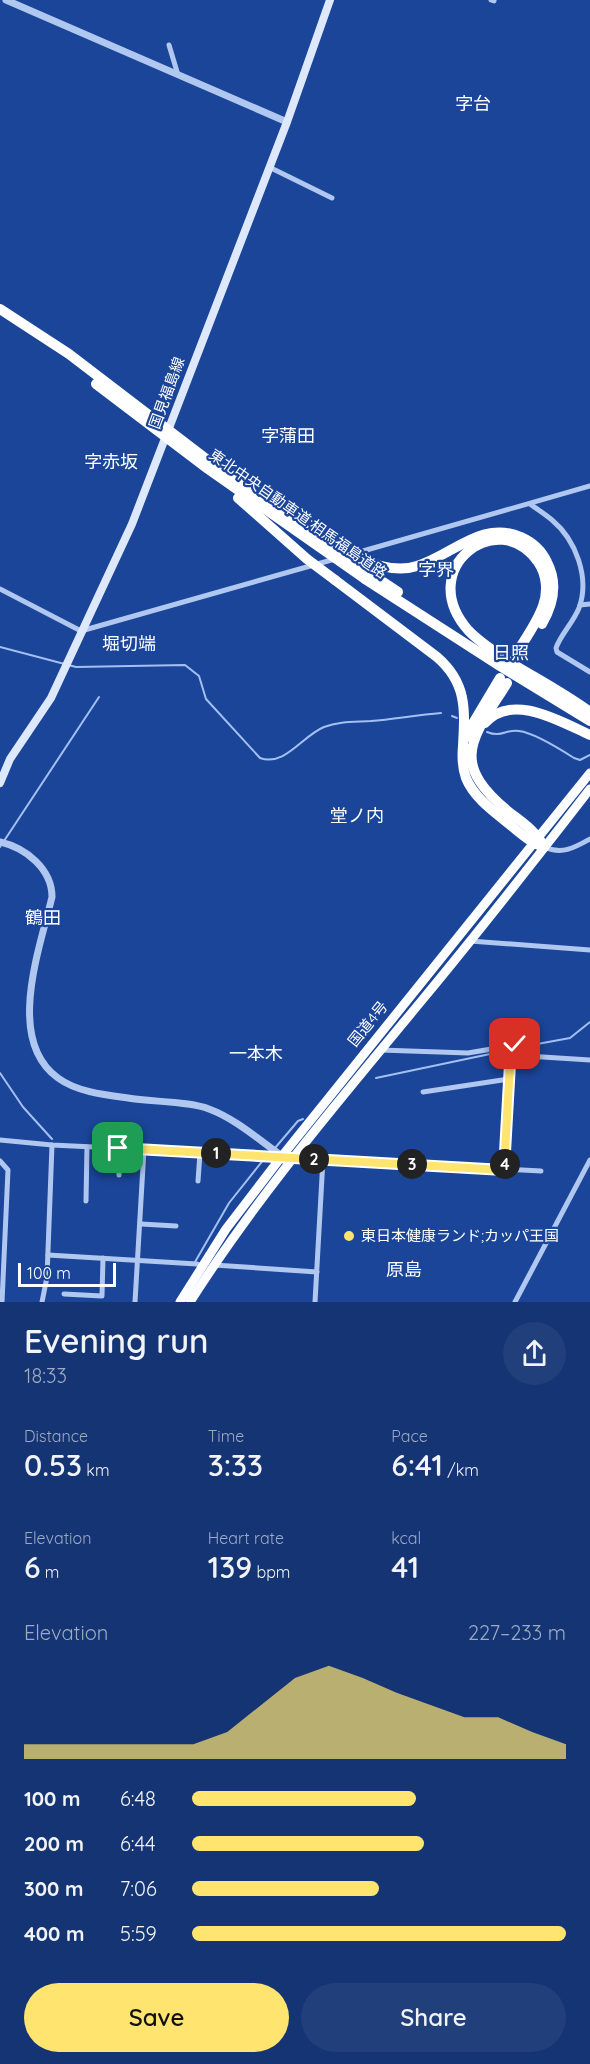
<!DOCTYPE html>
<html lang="en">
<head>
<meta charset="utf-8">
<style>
	:root { --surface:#143473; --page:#213f7b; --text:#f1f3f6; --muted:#9daac4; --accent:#ffe46f }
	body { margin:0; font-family:Quicksand,"Noto Sans JP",sans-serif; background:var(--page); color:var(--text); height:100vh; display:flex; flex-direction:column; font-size:22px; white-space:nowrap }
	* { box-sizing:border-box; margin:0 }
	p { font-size:20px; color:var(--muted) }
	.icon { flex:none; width:33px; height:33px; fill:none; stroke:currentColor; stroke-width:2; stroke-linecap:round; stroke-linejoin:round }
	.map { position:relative; height:1302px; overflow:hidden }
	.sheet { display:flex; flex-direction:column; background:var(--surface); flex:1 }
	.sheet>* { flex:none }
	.scale { position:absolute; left:18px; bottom:15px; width:98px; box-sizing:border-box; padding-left:6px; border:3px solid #fff; border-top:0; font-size:16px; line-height:21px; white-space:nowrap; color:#fff; -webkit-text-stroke:4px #1b4599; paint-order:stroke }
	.pin { position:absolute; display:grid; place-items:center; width:51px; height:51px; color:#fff; margin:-26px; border-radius:12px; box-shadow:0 3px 9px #0006 }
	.km { position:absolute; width:30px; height:30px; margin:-15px; border-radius:50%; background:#222; color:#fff; font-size:16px; line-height:30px; text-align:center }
	.round { display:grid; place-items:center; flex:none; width:63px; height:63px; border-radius:32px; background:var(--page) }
	.headline { display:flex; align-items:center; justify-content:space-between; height:102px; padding:0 24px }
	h1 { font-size:33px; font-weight:600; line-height:45px }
	.stats { display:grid; grid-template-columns:repeat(3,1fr); gap:9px; height:102px; padding:6px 24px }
	.stats div { display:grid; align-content:center }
	.stats b { font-size:30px; font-weight:600 }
	.stats small { font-size:16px; font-weight:400 }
	.stats p { font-size:16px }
	.chart { height:168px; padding:12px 24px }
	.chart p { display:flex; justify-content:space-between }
	.chart svg { width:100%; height:108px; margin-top:6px; fill:var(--accent); opacity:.7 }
	.action { display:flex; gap:12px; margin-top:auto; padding:12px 24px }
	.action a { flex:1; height:69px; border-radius:36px; background:var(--accent); color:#111; font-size:24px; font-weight:600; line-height:69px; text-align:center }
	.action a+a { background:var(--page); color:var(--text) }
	ul { padding:0 24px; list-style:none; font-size:20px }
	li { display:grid; grid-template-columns:96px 72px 1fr; align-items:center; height:45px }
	li i { height:15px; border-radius:8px; background:var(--accent) }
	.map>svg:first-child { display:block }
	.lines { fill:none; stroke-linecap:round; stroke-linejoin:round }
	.stream { stroke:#a3c0f2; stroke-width:2 }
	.minor { stroke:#b0c7f0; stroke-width:5 }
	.tertiary { stroke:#b0c7f0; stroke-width:7 }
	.secondary { stroke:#dee8fb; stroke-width:8 }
	.trunk { stroke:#fcfdff; stroke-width:9 }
	.motorway { stroke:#fff; stroke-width:10 }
	.motorway-bridge { stroke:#fff; stroke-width:10 }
	.route-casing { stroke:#fff; stroke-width:12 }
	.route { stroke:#ffe46f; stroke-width:8 }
	.poi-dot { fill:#ffe46f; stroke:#1b4599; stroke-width:2 }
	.labels { text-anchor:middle; stroke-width:4.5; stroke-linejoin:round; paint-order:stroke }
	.street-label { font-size:15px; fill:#fff; stroke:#1b4599 }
	.poi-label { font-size:15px; fill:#fff; stroke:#1b4599; text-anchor:start }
	.quarter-label { font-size:18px; fill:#fff; stroke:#1b4599 }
</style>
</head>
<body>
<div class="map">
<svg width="590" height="1302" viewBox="0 0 590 1302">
	<rect width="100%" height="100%" fill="#1b4599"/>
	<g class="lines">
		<!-- stream -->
		<g class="stream">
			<path d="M0,647l76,20 109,-2 14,11 7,23 54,59c25,9 42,-22 64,-31 15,-6 31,-5 47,-6 23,-2 46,-6 70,-8"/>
			<polyline points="452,716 457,718"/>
			<path d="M487,732c15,6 18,-3 32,-1 16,2 41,18 55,27l6,2 10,-5"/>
			<polyline points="0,847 99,697"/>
			<polyline points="521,1047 570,1038 590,1022"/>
			<polyline points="0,1073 23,1107 52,1139"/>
			<polyline points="376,1078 509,1050"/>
			<polyline points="275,1148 298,1121 303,1119"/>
			<polyline points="195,1262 229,1203 264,1159"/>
		</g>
		<!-- minor -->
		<g class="minor">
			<polyline points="491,0 494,1"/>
			<polyline points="169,45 178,75"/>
			<polyline points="269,167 332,198"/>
			<path d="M530,504c7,5 15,10 22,16 24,20 38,58 27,88 -6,15 -18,26 -23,40l1,4 33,20"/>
			<polyline points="356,553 590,486"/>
			<polyline points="0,589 81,631 335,559"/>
			<polyline points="580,605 590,604"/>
			<path d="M544,847c18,8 30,1 46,-8"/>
			<polyline points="470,941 590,950"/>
			<polyline points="380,1050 468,1053 515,1045"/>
			<polyline points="511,1055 590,1060"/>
			<polyline points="423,1092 509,1079"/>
			<polyline points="0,1140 52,1145 281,1156"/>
			<polyline points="119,1148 119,1175"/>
			<polyline points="294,1157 541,1171"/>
			<polyline points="0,1161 8,1170 2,1302"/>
			<polyline points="504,1170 511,1046"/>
			<polyline points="198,1181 200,1153"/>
			<polyline points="86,1201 87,1147"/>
			<polyline points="141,1224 176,1226"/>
			<polyline points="48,1255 197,1264 201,1266"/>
			<polyline points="214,1265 317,1272"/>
			<polyline points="64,1294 102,1296 103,1258"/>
			<polyline points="42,1302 47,1277 52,1145"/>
			<polyline points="135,1302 144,1149"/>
			<polyline points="315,1302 323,1159"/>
			<polyline points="515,1302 590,1160"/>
		</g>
		<!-- tertiary -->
		<g class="tertiary">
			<polyline points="6,0 287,122"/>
			<path d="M0,842c26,6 52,27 52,55 -12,51 -47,143 6,181 19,14 47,17 70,20 22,4 61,3 81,11 27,10 50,31 73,47"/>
		</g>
		<!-- secondary -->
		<polyline class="secondary" points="0,783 10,759 51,698 132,524 287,122 330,0"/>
		<!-- trunk -->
		<g class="trunk">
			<polyline points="180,1302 226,1229 282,1156 590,773"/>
			<path d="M190,1302c68,-107 152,-205 233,-303 57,-69 112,-139 167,-210"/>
		</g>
		<!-- motorway -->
		<g class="motorway">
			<path d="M381,566c12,3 24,4 36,0 36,-11 64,-46 104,-29 11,5 21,14 26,25 11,21 6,43 -5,62"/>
			<polyline points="371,574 398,592"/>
			<polyline points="365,579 500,666 590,721"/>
			<path d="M335,580l102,77c30,26 28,52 26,89 -1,11 -1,21 3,32 7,17 22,29 37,41 13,10 25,23 41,28"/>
			<path d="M516,654c9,-15 21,-31 27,-48 5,-14 4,-31 -5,-44 -39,-57 -124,6 -70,68 14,15 32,25 48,36 25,15 51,29 74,46"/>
			<path d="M507,683c-35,56 -59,79 2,129 14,11 28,20 35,35"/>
			<path d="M485,723c27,-31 76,-1 105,12"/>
			<polyline points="467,737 472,725 500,678"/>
		</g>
		<!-- motorway-bridge -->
		<g class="motorway-bridge">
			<polyline points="0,309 69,354 218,468 371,574"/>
			<polyline points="96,384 208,469 365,579"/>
			<polyline points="238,498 307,559 335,580"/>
			<polyline points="338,543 364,559 381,566"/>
		</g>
	</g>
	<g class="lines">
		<!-- route casing -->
		<g class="route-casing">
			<polyline id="route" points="118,1148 504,1170 511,1046 515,1044"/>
		</g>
		<!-- route -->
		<use href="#route" class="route"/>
	</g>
	<!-- markers -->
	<circle class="poi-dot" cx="349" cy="1236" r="6"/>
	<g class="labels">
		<!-- street labels -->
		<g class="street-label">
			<text transform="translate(167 393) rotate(-70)" y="5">国見福島線</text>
			<text transform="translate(298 514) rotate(35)" y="5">東北中央自動車道;相馬福島道路</text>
			<text transform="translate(368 1024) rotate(-51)" y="5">国道4号</text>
		</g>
		<!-- poi labels -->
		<g class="poi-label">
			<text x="361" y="1241">東日本健康ランド;カッパ王国</text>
		</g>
		<!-- quarter labels -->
		<g class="quarter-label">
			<text x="473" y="110">字台</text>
			<text x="288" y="442">字蒲田</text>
			<text x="111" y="468">字赤坂</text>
			<text x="436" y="576">字界</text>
			<text x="129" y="650">堀切端</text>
			<text x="511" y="659">日照</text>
			<text x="357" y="822">堂ノ内</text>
			<text x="43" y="924">鶴田</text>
			<text x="256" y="1060">一本木</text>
			<text x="404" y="1276">原島</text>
		</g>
	</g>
</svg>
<div class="scale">100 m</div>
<div class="pin" style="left:118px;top:1148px;background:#1e9e55"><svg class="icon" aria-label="arrive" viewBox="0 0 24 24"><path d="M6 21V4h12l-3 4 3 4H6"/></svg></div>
<div class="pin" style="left:515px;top:1044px;background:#d93025"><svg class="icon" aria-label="check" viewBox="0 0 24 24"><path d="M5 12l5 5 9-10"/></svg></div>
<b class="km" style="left:216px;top:1153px">1</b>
<b class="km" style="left:314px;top:1159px">2</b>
<b class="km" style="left:412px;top:1164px">3</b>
<b class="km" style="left:505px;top:1164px">4</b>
</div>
<section class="sheet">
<div class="headline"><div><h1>Evening run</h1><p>18:33</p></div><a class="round"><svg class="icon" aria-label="share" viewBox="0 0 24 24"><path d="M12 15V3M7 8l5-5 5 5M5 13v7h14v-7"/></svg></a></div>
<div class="stats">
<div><p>Distance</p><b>0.53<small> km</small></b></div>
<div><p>Time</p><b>3:33</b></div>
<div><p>Pace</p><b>6:41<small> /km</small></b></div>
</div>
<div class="stats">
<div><p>Elevation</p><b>6<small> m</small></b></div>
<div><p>Heart rate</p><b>139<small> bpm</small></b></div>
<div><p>kcal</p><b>41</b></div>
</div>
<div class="chart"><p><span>Elevation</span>227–233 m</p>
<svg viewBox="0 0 160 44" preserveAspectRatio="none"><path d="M0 44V38L10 38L20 38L30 38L40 38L50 38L60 33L70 22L80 11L90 6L100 11L110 17L120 22L130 27L140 27L150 33L160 38V44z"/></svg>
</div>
<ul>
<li><b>100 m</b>6:48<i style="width:60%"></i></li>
<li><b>200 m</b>6:44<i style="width:62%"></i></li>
<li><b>300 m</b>7:06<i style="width:50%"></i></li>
<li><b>400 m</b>5:59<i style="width:100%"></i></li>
</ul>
<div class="action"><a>Save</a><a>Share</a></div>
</section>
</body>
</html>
